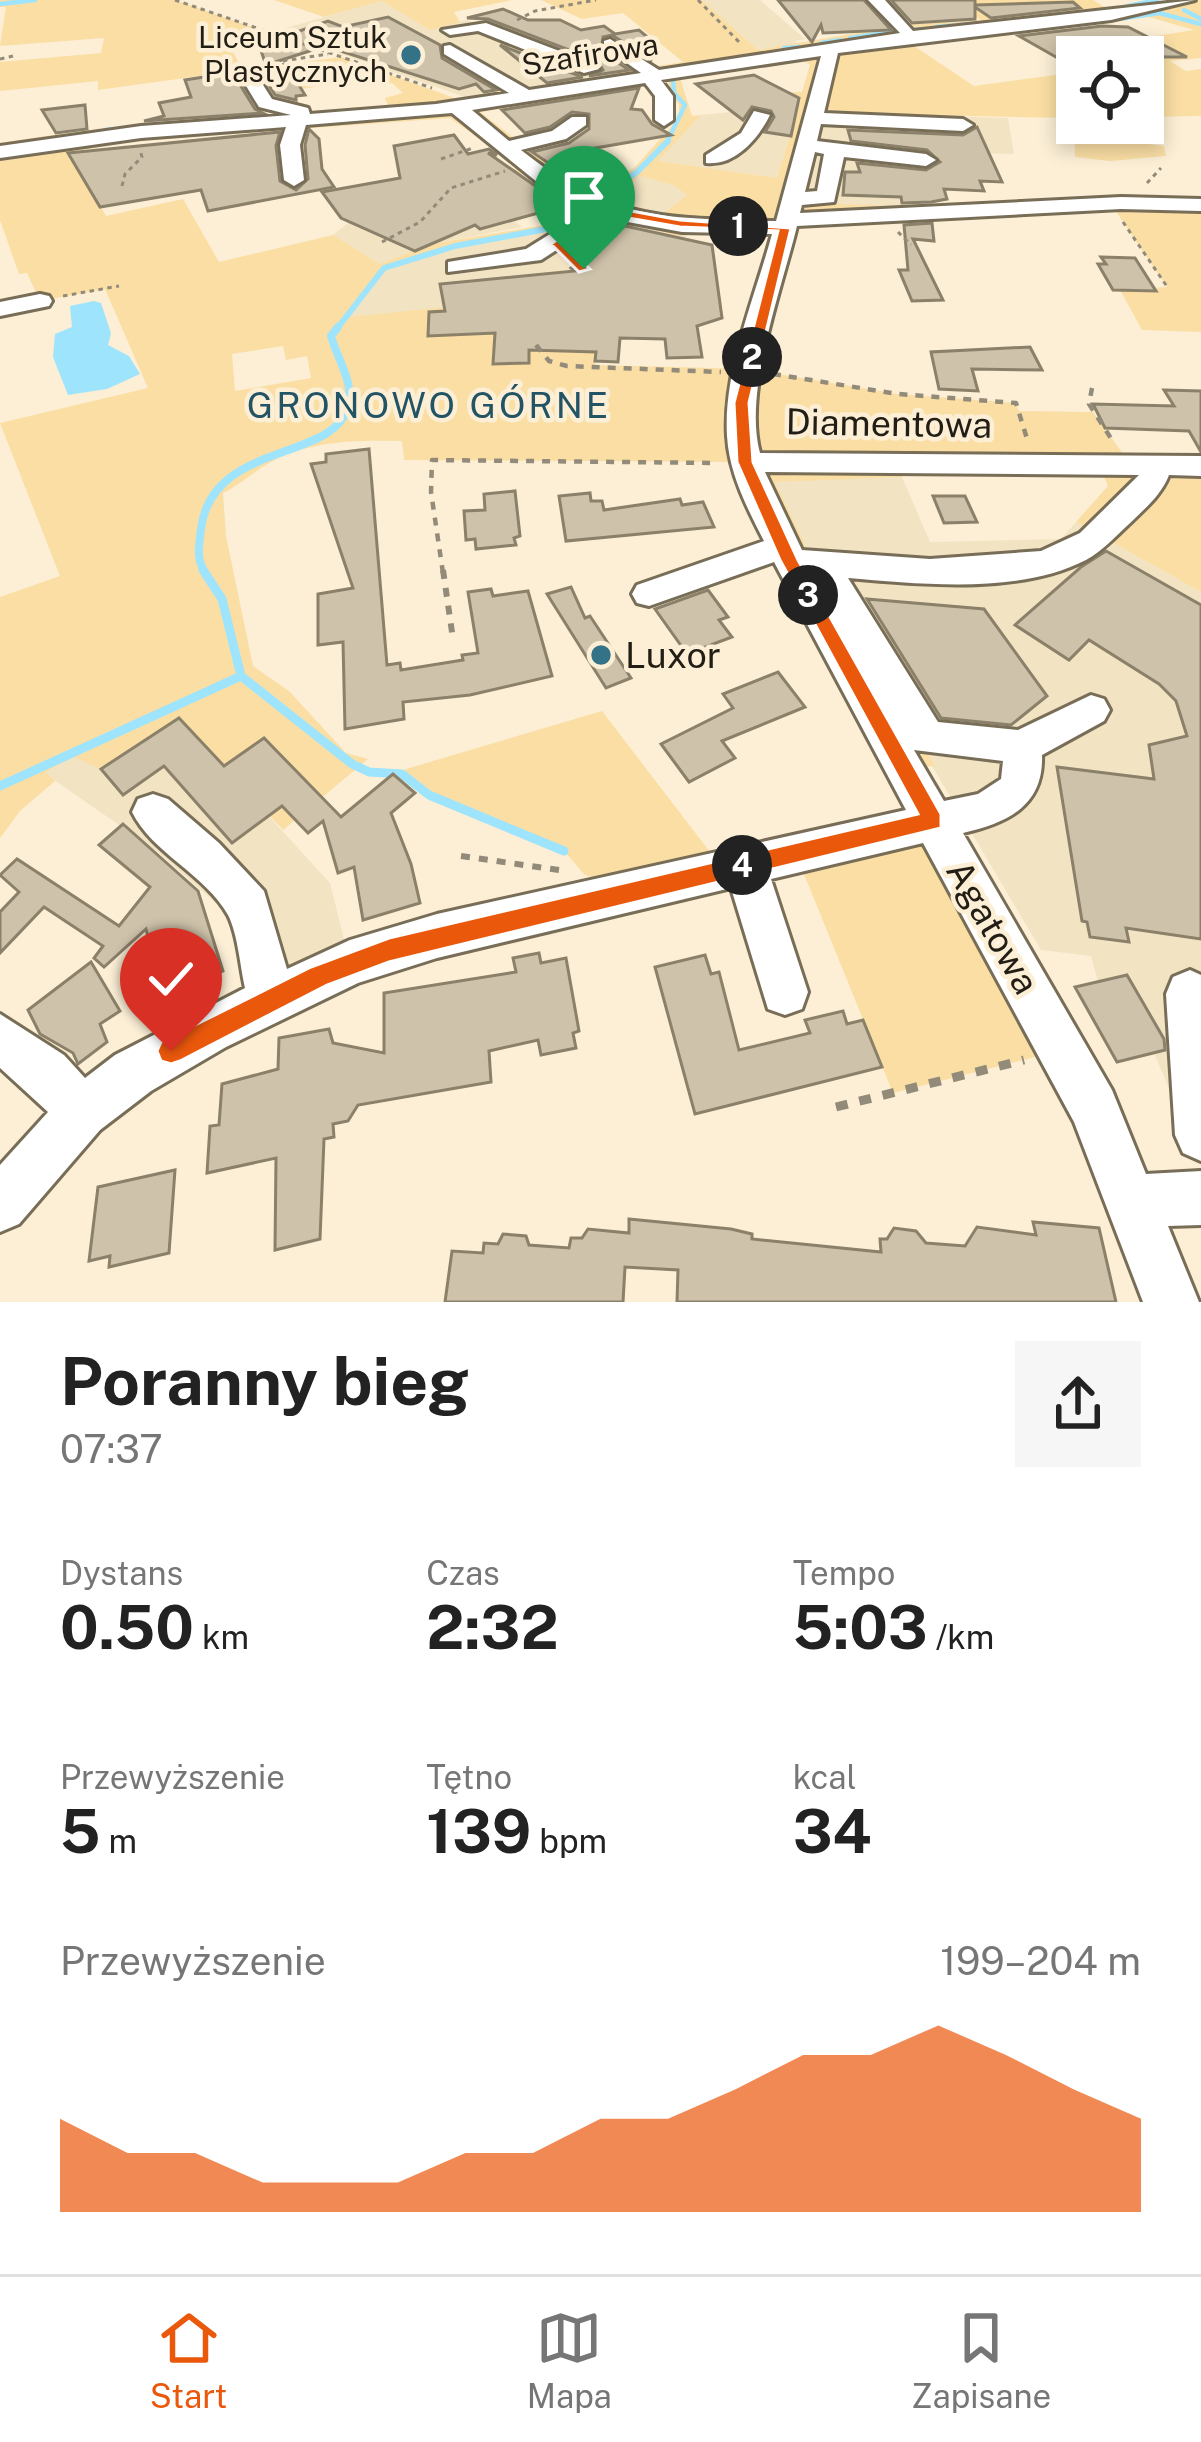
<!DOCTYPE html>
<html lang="pl">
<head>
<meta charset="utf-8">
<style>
	:root { --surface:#fff; --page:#f6f6f6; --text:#222; --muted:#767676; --line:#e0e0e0; --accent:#ea580c }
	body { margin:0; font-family:"Public Sans",sans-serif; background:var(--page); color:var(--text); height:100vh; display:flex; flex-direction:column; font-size:45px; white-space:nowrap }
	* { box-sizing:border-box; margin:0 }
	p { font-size:39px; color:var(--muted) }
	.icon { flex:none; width:66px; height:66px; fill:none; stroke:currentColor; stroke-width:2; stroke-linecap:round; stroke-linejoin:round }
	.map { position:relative; height:1302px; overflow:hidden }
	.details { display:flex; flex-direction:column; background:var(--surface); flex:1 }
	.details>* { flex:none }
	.controls { position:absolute; left:1056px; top:36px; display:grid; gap:24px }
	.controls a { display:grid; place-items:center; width:108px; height:108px; border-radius:0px; background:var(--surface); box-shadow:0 6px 18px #0003; font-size:60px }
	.pin { position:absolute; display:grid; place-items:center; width:102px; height:102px; color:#fff; margin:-123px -51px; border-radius:50% 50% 50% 0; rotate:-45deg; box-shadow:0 0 12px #0007 }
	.pin .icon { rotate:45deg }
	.km { position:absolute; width:60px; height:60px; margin:-30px; border-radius:50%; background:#222; color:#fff; font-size:33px; line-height:60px; text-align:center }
	.round { display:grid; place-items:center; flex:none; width:126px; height:126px; border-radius:0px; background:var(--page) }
	.head { display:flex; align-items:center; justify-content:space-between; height:204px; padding:0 60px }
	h1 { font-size:66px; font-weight:700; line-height:90px }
	.figures { display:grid; grid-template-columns:repeat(3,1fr); gap:18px; height:204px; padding:12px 60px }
	.figures div { display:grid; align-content:center }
	.figures b { font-size:60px; font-weight:700 }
	.figures small { font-size:33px; font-weight:400 }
	.figures p { font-size:33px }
	.chart { height:336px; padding:24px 60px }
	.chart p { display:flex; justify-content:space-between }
	.chart svg { width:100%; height:216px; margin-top:12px; fill:var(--accent); opacity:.7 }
	.menu { display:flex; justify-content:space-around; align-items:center; height:168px; border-top:3px solid var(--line); background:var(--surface); font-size:33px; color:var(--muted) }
	.menu a { display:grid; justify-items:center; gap:6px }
	.menu .active { color:var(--accent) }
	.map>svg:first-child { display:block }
	.built { fill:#f2e3c3 }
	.green { fill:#fadea4; fill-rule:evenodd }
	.water { fill:#9fe4fd }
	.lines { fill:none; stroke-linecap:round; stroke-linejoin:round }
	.stream-far3 { stroke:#9fe4fd; stroke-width:4.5 }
	.stream-far2 { stroke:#9fe4fd; stroke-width:6 }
	.stream-far1 { stroke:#9fe4fd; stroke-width:8 }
	.stream { stroke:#9fe4fd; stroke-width:9 }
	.building { fill:#cec2aa; stroke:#8b8069; stroke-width:3 }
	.minor-casing { stroke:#786d57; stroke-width:6 }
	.path-far3 { stroke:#938b79; stroke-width:3; stroke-dasharray:4.5 4.5; stroke-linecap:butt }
	.path-far2 { stroke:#938b79; stroke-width:4.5; stroke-dasharray:8 8; stroke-linecap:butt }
	.path-far1 { stroke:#938b79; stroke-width:6; stroke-dasharray:9 9; stroke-linecap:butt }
	.path { stroke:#938b79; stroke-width:9; stroke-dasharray:12 12; stroke-linecap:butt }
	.minor { fill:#fff; fill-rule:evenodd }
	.route { fill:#ea580c; stroke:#fff; stroke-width:3 }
	.poi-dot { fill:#337287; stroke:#fcefd6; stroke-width:4.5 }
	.labels { text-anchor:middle; stroke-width:9; stroke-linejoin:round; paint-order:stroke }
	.far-poi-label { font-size:30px; fill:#221e15; stroke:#fcefd6; text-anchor:end }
	.far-street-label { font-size:30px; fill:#221e15; stroke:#fcefd6 }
	.far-quarter-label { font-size:36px; letter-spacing:3px; fill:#225465; stroke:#fcefd6 }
	.street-label { font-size:36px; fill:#221e15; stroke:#fcefd6 }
	.poi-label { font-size:36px; fill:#221e15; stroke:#fcefd6; text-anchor:start }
</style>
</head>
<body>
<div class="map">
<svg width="1201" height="1302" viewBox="0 0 1201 1302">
	<rect width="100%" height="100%" fill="#fcefd6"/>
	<!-- built -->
	<g class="built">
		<polygon points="702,0 760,0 805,39 795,41 800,45 758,50"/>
		<polygon points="382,1 430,29 466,20 563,52 628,80 526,96 507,90 465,97 275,31"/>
		<polygon points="779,107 798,109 777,178 656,161 701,115"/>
		<polygon points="812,113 1008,118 1014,154 969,153 973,167 922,165 920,193 925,208 791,203"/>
		<polygon points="640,176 673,185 687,195 663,214 631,205 616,195"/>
		<polygon points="459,179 522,227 431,244 380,264 333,235 354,218"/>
		<polygon points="585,213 691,232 623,291 348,318 386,270 451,250 556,229"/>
		<polygon points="902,477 930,542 1061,539 1076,522 1201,592 1201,1165 1154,1053 1170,1048 1127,975 1098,982 1091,956 1041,950 822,580 774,481"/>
		<polygon points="179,718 330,883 350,963 294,988 239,942 226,912 158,852 44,773 72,756"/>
	</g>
	<!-- green -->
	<g class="green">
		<polygon points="0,0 175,0 278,36 233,52 243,70 98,90 98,81 0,91 0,62 101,53 104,38 0,46 6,7 0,7"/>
		<polygon points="274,0 512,0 454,12 460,22 430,30 382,1 324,17"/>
		<path d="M541,0h161l56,50 145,-25 78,-5 -32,-20h144l13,8 81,-8 -50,12 5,2 59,-14v58l-31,3 16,10 15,-2v47l-58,1v-54l14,-3 -34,-19 71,-11 -45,-13 -238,27 63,42 103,-14v51h58l6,20 23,3 2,10 -56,5 -35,-4 -1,-39 -261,-5 -22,89 180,7 50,-7 6,7 -240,11 -15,16 -79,-5 -15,5 -92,-23 -30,16 -105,21 -65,20 -37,47 254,-26 -8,74 154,4 149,25 118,9 3,8 74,1 38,53 70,1v126l-125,-70 32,-36 -5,-12 -206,-11 5,14 -127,5 47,98 113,186 -13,1 -178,-305 -340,-2 -2,-19c-45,-1 -90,-1 -131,21 -17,9 -31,23 -48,31l3,43 27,130 36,25 57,62 22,6 -85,71 -105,-111 -77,50 -29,-13 -26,16 9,9 -35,30 -20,27v-241l60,-21 -60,-153 148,-35 -43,-99 -65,12 -13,-28 -8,1 -19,-54v-77c131,-22 258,-27 389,-35l-4,-10 18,-5 -11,-10 -11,3 -16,-6 -64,9 -14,-25 55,-7 115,42 48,-9 21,6 99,-17 -12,-6 70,-11 -60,-49 -41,6zM802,59l8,6 -8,27 -36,1 -11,16h43l-21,69 -119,-17 43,-46 -9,1 -12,-38zM669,82v12l10,10v14l-43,48 -44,32 -112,-86zM450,118l70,49 -16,5 6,4 18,-4 42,32v7l-19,13 -120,20 -51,20 -47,-29 -114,27 -36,-63 -77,17 -36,-64 66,-11zM640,176l33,9 14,10 -24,19 -32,-9 -14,-10zM283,346l3,14 21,-4 4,22 -76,13 -3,-37z"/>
		<polygon points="1111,204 1201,205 1201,332 1142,330 1120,290 1167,287"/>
		<polygon points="602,711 723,869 637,889 585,875 564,851 429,795 396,772"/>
		<polygon points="933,821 1043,1055 893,1093 795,852"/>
	</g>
	<!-- water -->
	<polygon class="water" points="94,301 101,303 111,333 108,345 129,356 140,374 107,389 68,395 53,357 55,334 72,327 70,306"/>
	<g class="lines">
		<!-- stream-far3 -->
		<g class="stream-far3">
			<polyline points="0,4 35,0"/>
			<polyline points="1128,6 1157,0"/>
			<polyline points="1184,10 1201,19"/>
			<polyline points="1105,21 1159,13 1201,24"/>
			<polyline points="1074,25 1094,22"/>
			<polyline points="936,27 1008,21"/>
			<polyline points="1039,28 1063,26"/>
			<polyline points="913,30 920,29"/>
			<polyline points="850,38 897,31"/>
			<polyline points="821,43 840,40"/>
			<polyline points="784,48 799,47"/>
			<polyline points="259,117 280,116"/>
			<polyline points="216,120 241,118"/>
			<polyline points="105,130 197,122"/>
			<polyline points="666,144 685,105 674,93 673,78"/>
		</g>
		<!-- stream-far2 -->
		<g class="stream-far2">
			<polyline points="597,201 637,172 668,141"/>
			<polyline points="336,330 384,268 455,246 557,227 581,214"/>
		</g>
		<!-- stream-far1 -->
		<path class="stream-far1" d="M205,573c-9,-15 -6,-26 -4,-44 11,-88 132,-67 147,-122 7,-23 -11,-49 -17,-71l7,-9"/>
		<!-- stream -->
		<g class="stream">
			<polyline points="203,570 222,599 241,676 352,764 369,772 402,774 429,795 564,851"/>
			<polyline points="0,786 241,676"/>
		</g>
	</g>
	<!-- building -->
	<g class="building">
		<polygon points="778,0 864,0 891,30 823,33 821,25 812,42"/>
		<polygon points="891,0 975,0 975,5 1073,2 1080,8 991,18 975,7 975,19 912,23"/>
		<polygon points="503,9 528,20 560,20 581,30 604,26 615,34 639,30 657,45 651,60 612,35 603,37 601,51 629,70 589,76 603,70 598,61 488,19 467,18"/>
		<polygon points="388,17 440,45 442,58 496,90 484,92 476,84 459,89 325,46 266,65 259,45 328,21 343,27"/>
		<polygon points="1102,26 1128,27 1187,57 1077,57 1077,69 1019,36"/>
		<polygon points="500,45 582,77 583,77 547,83"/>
		<polygon points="286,64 305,95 296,96 296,100 275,95 262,75 253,72 241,77 239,83 255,109 263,113 144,121 164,116 159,103 191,97 185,80"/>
		<polygon points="754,75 799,98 791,136 765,132 774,117 771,111 752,107 743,120 696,84"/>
		<polygon points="639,88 631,109 642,110 652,124 671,135 584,150 601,163 563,173 532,152 569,143 589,129 589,114 572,112 550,127 525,133 502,110"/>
		<polygon points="85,105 87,129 56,133 42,110"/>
		<polygon points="977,127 1002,182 980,181 984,191 944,189 947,199 931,202 902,203 901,197 843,195 845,172 860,172 857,163 926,170 940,162 927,150 851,141 848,130 963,135"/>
		<polygon points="309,129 319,139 322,169 334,187 208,211 201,190 100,207 68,153 280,132 276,146 280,181 296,190 308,179 305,145"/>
		<polygon points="454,135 468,154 489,149 497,155 488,153 564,206 480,229 475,225 415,251 341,218 322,192 400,178 394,146"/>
		<polygon points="932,223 934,241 913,239 943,300 912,301 899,270 908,270 904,225"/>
		<polygon points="625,226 712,245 722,318 697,326 702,357 667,358 665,339 620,338 618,362 595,361 596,352 529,350 529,363 493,364 495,333 428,336 429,312 445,311 440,284 575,271 571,268"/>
		<polygon points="1101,257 1135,258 1156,291 1113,290 1098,264 1106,264"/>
		<polygon points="1030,347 1042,370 972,369 978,391 939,389 931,352"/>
		<polygon points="1164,390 1201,391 1201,452 1189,431 1105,428 1093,404 1174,406"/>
		<polygon points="369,449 387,665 400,663 401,670 463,660 462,655 478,653 468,592 491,589 493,596 528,591 552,676 470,695 403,702 404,719 345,729 343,642 318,645 318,594 353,588 311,464 326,462 326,454"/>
		<polygon points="515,491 520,536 514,538 516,545 476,549 475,539 466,540 464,511 485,510 484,494"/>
		<polygon points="590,493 591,501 602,501 604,510 680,499 682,505 703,502 714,527 566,541 559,496"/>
		<polygon points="933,496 965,496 977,522 944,523"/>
		<polygon points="1106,551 1201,605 1201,939 1126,928 1129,942 1090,937 1087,922 1082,921 1057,767 1154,779 1149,745 1187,736 1176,701 1159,684 1089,640 1069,660 1015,625 1081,567"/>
		<polygon points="571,587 585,618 590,616 631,678 606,688 547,594"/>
		<polygon points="708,590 728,617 719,620 732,637 687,654 655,609"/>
		<polygon points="867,599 984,609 1047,696 1011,725 941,718"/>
		<polygon points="778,672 805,707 722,741 735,758 689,782 661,744 733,708 723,694"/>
		<polygon points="179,718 224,766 264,738 341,817 393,774 415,793 391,813 411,864 420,903 363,920 354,867 338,873 323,821 308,833 282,806 232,843 164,766 123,795 101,769"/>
		<polygon points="123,824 198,891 223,971 163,1000 146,929 104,967 94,958 103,946 44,907 0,953 0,912 19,892 0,875 17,859 119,926 150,887 99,845"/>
		<polygon points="539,953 541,963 566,958 579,1031 573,1033 576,1048 541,1055 538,1040 489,1051 491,1082 358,1105 348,1121 333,1124 334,1137 324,1139 320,1239 275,1250 276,1158 207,1173 210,1126 219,1125 222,1084 278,1069 279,1038 329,1029 333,1043 384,1053 384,993 516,972 513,958"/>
		<polygon points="705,955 711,974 719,972 739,1050 810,1033 805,1020 843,1011 847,1024 863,1020 882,1067 695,1114 655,967"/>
		<polygon points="91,962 120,1011 100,1024 107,1042 78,1064 73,1053 40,1034 28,1010"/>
		<polygon points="1127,975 1164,1039 1165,1050 1117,1062 1075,987"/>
		<polygon points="175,1170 169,1253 109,1267 110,1256 89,1261 98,1187"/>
		<polygon points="629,1219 731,1229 752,1234 752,1239 881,1252 880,1239 887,1239 894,1228 916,1231 926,1243 965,1246 977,1227 1036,1235 1033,1222 1099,1228 1116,1302 677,1302 678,1270 625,1267 623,1302 445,1302 452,1251 483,1253 484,1243 498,1244 503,1234 526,1236 529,1245 569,1248 571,1238 582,1238 588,1229 629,1233"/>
	</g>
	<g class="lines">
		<!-- minor casing -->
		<g class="minor-casing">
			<g id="minor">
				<path d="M868,0h17l28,31 282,-31 -84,20 -273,33 -14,60 139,6 10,6 -10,6 -142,-7 -4,17 109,13 10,6 -10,6 -82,-9 -10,45 -32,3 -2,8 321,-16 80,2v12l-80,-2 -324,17c-15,62 -54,165 -37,227l441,3v20l-32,-1c-8,21 -25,34 -41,50 -13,12 -26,26 -42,35 -68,35 -165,24 -238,18l90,144 80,8 73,-35 13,4 6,11 -6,11 -62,34c2,51 -35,68 -79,78l149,257 34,84 55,-3v54l-33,1 31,76h-56l-69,-180 -151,-279 -152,36 37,113 -6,17 -17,6 -17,-6 -37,-121 -294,70 -79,25 -132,64 -75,44 -51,39 -81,94 -19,8v-67l48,-53 -48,-44v-54l64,41 21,23 30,-23 130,-67c-5,-22 -7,-53 -17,-73 -23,-41 -76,-62 -96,-103l6,-13 15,-5 15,5 51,44 45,48 23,78 63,-29 87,-26 469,-104 -132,-248 -125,44 -12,-3 -5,-9 5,-9 127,-44c-17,-33 -35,-68 -37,-105 -4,-65 28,-139 45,-202l-90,-2 -76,-14 -65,42 -93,12v-10l78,-13 61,-38 -45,-25 -90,-73 -146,12 -6,20 4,35 -10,6 -10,-6 -4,-35 6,-18 -145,11 -141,20v-12l141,-20 150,-11 -32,-8 -16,-26 9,-5 6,1 14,22 36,9 2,6 126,-10 73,-11 -65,-39v-8l6,-1 79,45 112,-17 -37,-26v-6l6,-2 49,31 241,-37zM821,56l-45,165c-111,-3 -164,1 -255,-71l45,-11 20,-14v-8h-14l-20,14 -43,10 -37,-31 173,-27 10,13v24l9,6 9,-6v-24l-12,-16zM815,152l9,2 -7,37 -12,1zM765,472l374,3 -59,58 -39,18 -111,8 -128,-9zM914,750l89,11 -2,18 -23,15 -34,7z"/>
				<polygon points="486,23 596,65 599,69 584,73 478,31 450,35 442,30"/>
				<path d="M754,111l16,4c-12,24 -35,51 -64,48v-8l35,-22z"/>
				<polygon points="40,294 49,296 52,301 49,306 0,316 0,302"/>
				<polygon points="1190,970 1201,975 1201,1161 1183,1153 1175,1135 1166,994 1173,977"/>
			</g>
		</g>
		<!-- path-far3 -->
		<g class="path-far3">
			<polyline points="175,0 432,88"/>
			<polyline points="698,0 742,45"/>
			<polyline points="517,20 535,11 596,0"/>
			<polyline points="0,59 13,56"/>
			<polyline points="283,61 328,54"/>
			<polyline points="441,159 473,148"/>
			<polyline points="1147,183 1161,168"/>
			<polyline points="122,186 125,174 142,157 140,150"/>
			<polyline points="1123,222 1168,288"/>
			<polyline points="898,232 911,245"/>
			<polyline points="382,242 420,222 451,188 505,171"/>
			<polyline points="63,296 119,286"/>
		</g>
		<!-- path-far2 -->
		<g class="path-far2">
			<polyline points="536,345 549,361 567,366 721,372"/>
			<polyline points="773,374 898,394 1016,403 1028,442"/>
			<polyline points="1092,388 1089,404 1114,443"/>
			<polyline points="443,573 431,492 432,460 717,463"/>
		</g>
		<!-- path-far1 -->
		<g class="path-far1">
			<polyline points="443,570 453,639"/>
			<polyline points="461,856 559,870"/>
		</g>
		<!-- path -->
		<polyline class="path" points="836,1107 1024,1060"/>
		<!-- minor -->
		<use href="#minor" class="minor"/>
	</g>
	<!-- route -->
	<polygon class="route" points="604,206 680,220 791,228 749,403 753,462 798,560 941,814 941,828 389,962 327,985 180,1061 171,1064 161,1061 157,1051 161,1042 311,967 389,938 918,814 780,560 737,462 734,403 778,231 680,227 606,214 564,244 590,269 579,272 551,244"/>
	<!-- markers -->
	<g class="poi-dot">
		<circle cx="411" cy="55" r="12"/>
		<circle cx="601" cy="655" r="12"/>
	</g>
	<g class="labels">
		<!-- far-poi labels -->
		<g class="far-poi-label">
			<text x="387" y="48">Liceum Sztuk<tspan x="387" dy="34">Plastycznych</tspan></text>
		</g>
		<!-- far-street labels -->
		<g class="far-street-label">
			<text transform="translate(590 55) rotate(-9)" y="10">Szafirowa</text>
		</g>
		<!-- far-quarter labels -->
		<g class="far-quarter-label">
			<text x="429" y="418">GRONOWO GÓRNE</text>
		</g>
		<!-- street labels -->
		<g class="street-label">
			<text transform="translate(889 423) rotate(1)" y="13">Diamentowa</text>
			<text transform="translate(993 927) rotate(60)" y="13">Agatowa</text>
		</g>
		<!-- poi labels -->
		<g class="poi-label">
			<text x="625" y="668">Luxor</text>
		</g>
	</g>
</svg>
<div class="controls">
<a><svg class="icon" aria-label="locate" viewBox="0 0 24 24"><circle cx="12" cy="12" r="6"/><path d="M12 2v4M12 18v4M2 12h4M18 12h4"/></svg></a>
</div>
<div class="pin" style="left:584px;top:269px;background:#1e9e55"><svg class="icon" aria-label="arrive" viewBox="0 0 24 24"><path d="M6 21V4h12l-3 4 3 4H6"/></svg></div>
<div class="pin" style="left:171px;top:1051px;background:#d93025"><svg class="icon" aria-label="check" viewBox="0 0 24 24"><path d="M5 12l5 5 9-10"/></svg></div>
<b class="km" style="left:738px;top:226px">1</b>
<b class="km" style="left:752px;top:357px">2</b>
<b class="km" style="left:808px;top:595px">3</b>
<b class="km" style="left:742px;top:865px">4</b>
</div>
<section class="details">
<div class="head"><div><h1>Poranny bieg</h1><p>07:37</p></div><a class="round"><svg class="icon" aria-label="share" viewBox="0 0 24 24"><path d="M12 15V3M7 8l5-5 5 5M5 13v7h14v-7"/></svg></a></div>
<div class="figures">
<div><p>Dystans</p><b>0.50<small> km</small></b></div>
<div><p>Czas</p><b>2:32</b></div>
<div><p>Tempo</p><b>5:03<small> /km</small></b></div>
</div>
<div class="figures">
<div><p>Przewyższenie</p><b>5<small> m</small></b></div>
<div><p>Tętno</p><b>139<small> bpm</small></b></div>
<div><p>kcal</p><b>34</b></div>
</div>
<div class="chart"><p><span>Przewyższenie</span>199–204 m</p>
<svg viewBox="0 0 160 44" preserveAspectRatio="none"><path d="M0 44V25L10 32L20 32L30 38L40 38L50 38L60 32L70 32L80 25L90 25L100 19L110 12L120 12L130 6L140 12L150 19L160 25V44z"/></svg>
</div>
</section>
<nav class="menu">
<a class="active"><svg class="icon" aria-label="home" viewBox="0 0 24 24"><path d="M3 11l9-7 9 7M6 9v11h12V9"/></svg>Start</a>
<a><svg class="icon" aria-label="map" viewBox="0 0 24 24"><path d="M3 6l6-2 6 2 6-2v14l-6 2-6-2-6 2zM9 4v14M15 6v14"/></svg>Mapa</a>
<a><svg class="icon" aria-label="saved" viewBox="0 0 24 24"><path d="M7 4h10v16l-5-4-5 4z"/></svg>Zapisane</a>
</nav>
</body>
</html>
